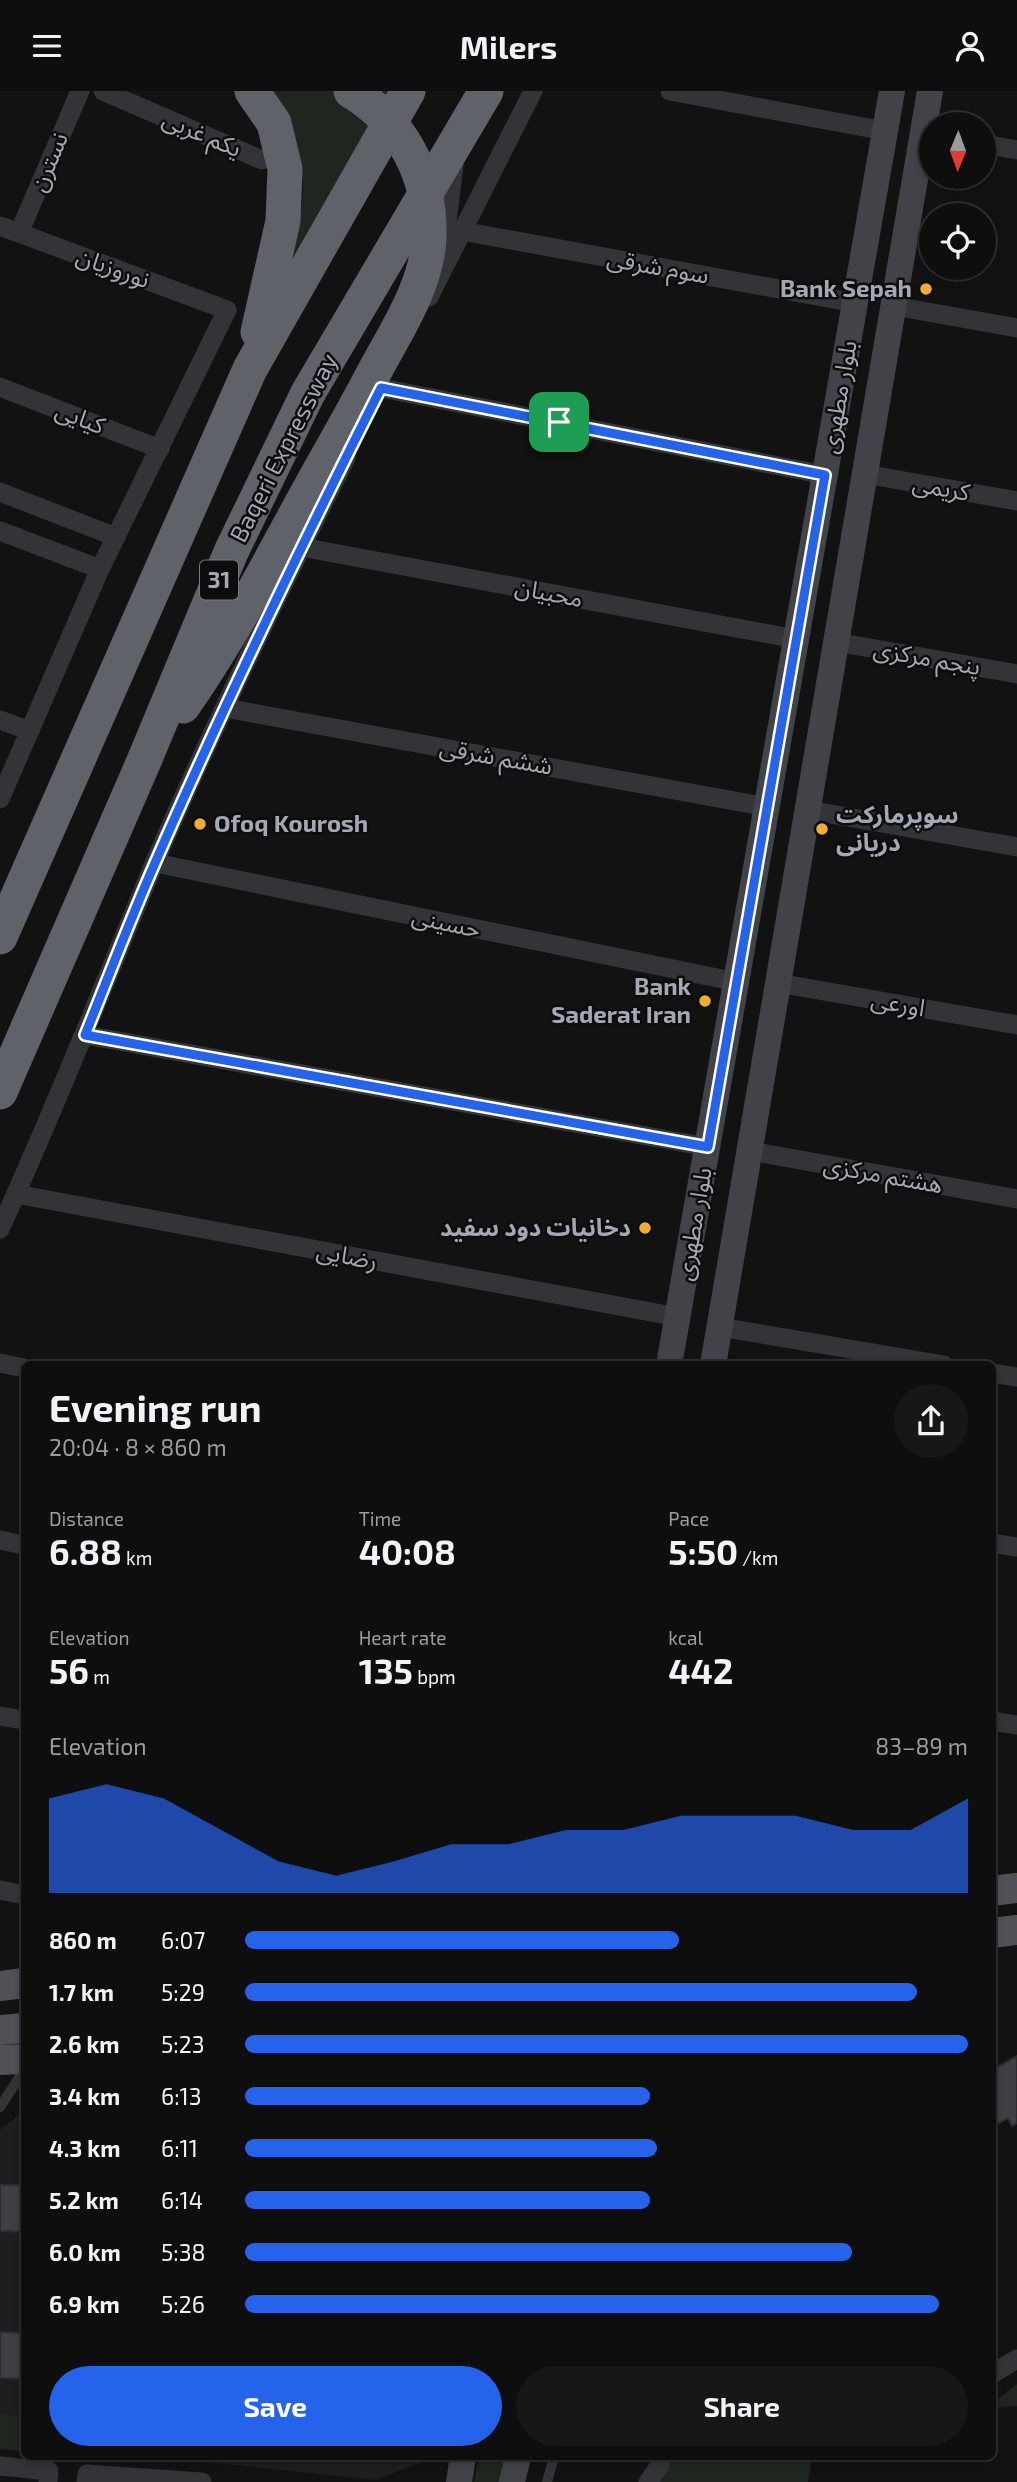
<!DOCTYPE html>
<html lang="en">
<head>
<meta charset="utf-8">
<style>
	:root { --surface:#0e0e0e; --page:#171717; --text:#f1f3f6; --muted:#9b9c9e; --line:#2e2e2e; --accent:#2563eb }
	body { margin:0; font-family:"Exo 2","Noto Sans Arabic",sans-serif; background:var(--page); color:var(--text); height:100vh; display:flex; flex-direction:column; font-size:26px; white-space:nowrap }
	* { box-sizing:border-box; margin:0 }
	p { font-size:23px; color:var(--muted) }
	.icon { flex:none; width:38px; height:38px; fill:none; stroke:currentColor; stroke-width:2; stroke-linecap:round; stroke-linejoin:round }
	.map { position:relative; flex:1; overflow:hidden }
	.sheet { position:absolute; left:21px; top:1270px; width:975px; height:1099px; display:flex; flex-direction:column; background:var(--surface); border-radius:10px; box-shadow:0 4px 10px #0003,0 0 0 2px var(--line) }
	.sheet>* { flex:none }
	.needle { width:46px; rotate:181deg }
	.controls { position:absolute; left:919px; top:21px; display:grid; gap:14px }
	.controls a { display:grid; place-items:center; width:77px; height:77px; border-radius:50%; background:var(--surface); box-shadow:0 4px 10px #0003,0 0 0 2px var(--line); font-size:35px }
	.pin { position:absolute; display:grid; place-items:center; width:60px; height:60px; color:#fff; margin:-30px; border-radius:14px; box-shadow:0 4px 10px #0006 }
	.round { display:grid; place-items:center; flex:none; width:74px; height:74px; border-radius:37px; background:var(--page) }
	.summary { display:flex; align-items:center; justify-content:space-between; height:119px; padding:0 28px }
	h1 { font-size:38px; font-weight:700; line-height:52px }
	.metrics { display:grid; grid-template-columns:repeat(3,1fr); gap:10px; height:119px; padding:7px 28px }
	.metrics div { display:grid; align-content:center }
	.metrics b { font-size:35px; font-weight:700 }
	.metrics small { font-size:19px; font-weight:400 }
	.metrics p { font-size:19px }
	.chart { height:196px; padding:14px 28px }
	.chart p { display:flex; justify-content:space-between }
	.chart svg { width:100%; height:126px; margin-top:7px; fill:var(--accent); opacity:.7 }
	.action { display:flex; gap:14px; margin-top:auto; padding:14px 28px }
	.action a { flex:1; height:80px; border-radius:42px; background:var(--accent); color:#fff; font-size:28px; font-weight:700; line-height:80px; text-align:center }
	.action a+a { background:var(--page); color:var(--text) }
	ul { padding:0 28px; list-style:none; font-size:23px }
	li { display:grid; grid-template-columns:112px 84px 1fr; align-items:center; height:52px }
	li i { height:18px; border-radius:9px; background:var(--accent) }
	header { display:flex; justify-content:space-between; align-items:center; height:91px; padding:0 28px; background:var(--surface); font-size:32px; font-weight:700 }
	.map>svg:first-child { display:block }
	.built { fill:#1e1e20 }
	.green { fill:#1e261f }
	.building { fill:#3e3f43; stroke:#2c2c2f; stroke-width:2 }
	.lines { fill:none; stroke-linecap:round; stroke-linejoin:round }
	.lane { stroke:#333438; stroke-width:10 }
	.street { stroke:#333438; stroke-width:19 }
	.secondary { stroke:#414348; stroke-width:26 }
	.primary { stroke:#4f5157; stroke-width:30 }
	.highway { stroke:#5f6269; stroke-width:35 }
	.route-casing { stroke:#fff; stroke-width:14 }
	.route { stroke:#2563eb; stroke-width:9 }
	.poi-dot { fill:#f0ad2e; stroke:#0d0d0e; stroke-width:2.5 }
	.labels { text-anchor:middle; stroke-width:5; stroke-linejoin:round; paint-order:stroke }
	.shield { fill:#0d0d0e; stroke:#767a82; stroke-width:2 }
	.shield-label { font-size:23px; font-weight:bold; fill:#a3a9b4 }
	.street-label { font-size:24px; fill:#a3a9b4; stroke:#0d0d0e }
	.poi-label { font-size:24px; font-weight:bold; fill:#a3a9b4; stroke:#0d0d0e; text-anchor:end }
</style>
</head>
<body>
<header><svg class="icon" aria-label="menu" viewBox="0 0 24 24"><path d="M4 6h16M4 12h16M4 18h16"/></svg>Milers<svg class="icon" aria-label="person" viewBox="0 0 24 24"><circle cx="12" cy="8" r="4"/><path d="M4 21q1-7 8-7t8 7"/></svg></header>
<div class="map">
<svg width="1017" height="2391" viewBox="0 0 1017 2391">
	<rect width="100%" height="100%" fill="#121213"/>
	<!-- built -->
	<g class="built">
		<polygon points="24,2020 24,2352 0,2348 0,2039"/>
		<polygon points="160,2366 434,2366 376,2389"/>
	</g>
	<!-- green -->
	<g class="green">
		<path d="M270,0h123l-114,196c12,-37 32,-86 20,-126 -8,-24 -19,-47 -29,-70z"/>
		<polygon points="1017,2293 1017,2315 992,2317 992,2313"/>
		<polygon points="0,2323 24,2325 24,2360 0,2358"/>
		<polygon points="479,2366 506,2366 500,2391 474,2391"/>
		<polygon points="671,2366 812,2366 808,2391 659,2391 663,2386"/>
	</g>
	<!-- building -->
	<g class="building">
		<polygon points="1017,1965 1017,2032 1012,2035 1008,2027 992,2036 992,1979"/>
		<polygon points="0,2094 24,2094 24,2141 0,2140"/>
		<polygon points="0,2241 24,2242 24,2288 0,2287"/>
	</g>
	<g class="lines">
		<!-- lane -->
		<g class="lane">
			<polyline points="0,2016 24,1979"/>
			<polyline points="547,2391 554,2366"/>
		</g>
		<!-- street -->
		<g class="street">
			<polyline points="103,0 262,69"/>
			<polyline points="670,0 885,40"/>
			<polyline points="984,53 1017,59"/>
			<polyline points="0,135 227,219 100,478 0,708"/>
			<polyline points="462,140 855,212"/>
			<polyline points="19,142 80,0"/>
			<polyline points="443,165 455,66"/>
			<polyline points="429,206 533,0"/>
			<polyline points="894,215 1017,237"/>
			<polyline points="0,296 160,358"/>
			<polyline points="381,297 825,384"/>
			<polyline points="865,383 1017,410"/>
			<polyline points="0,401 116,446"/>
			<polyline points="0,440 100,478"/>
			<polyline points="301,456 796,548"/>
			<polyline points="836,551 1017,583"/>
			<polyline points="225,617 767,716"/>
			<polyline points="0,629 30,640"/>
			<polyline points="808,719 1017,756"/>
			<polyline points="155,772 737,891"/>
			<polyline points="778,892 1017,934"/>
			<polyline points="85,944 708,1056"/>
			<polyline points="750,1060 1017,1108"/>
			<polyline points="16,1103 678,1226"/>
			<path d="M0,1138c55,-120 103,-243 154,-365 59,-137 125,-273 192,-406"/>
			<polyline points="720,1236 944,1274"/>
			<polyline points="0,1272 24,1277"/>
			<polyline points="992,1282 1017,1286"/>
			<polyline points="0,1449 24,1454"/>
			<polyline points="992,1452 1017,1456"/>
			<polyline points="0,1625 24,1629"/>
			<polyline points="992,1630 1017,1634"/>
			<polyline points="0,1799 24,1804"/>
			<polyline points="992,2283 1017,2268"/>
			<polyline points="0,2375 49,2380 48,2391"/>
			<polyline points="86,2391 87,2383 202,2391"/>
			<polyline points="648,2391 660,2374 662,2366"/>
		</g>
		<!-- secondary -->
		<g class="secondary">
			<polyline points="669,1274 892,0"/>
			<polyline points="713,1274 930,0"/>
			<polyline points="459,2391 463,2366"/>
			<polyline points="512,2391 518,2366"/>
		</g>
		<!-- primary -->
		<g class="primary">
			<polyline points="992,1800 1017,1797"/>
			<polyline points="992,1842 1017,1839"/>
			<polyline points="0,1895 24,1892"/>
			<polyline points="0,1939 24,1937"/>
			<polyline points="0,1969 24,1968"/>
		</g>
		<!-- highway -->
		<g class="highway">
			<polyline points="252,0 274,32 285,78 283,130 258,241"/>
			<path d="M183,615c52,-74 92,-155 136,-234 20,-35 40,-71 59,-107 21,-38 49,-82 51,-127 2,-60 -25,-115 -78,-147"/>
			<polyline points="0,846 250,278 408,0"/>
			<polyline points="0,1001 144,670 231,461 308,302 486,0"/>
		</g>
	</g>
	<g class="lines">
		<!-- route casing -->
		<g class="route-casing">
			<path id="route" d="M381,297l444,87 -117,672 -623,-112c23,-57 45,-115 70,-172 70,-161 147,-319 226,-475z"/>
		</g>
		<!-- route -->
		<use href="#route" class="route"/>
	</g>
	<!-- markers -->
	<g class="poi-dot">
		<circle cx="926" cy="198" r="7"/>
		<circle cx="200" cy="733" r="7"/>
		<circle cx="822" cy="738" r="7"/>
		<circle cx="705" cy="910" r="7"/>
		<circle cx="645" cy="1137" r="7"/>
	</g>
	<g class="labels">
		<!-- shield labels -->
		<rect class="shield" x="200" y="469.5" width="38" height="39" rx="5"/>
		<g class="shield-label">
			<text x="219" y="497">31</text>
		</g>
		<!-- street labels -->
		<g class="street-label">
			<text transform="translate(202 43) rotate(23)" y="8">یکم غربی</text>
			<text transform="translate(49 71) rotate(-67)" y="8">نسترن</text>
			<text transform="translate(658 176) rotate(10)" y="8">سوم شرقی</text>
			<text transform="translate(113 177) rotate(20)" y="8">نوروزیان</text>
			<text transform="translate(839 306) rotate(-80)" y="8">بلوار مطهری</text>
			<text transform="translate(80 327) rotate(21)" y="8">کیایی</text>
			<text transform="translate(284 357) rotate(-63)" y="8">Baqeri Expressway</text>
			<text transform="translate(941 397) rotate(10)" y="8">کریمی</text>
			<text transform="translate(549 502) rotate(11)" y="8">محبیان</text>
			<text transform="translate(927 567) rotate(10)" y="8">پنجم مرکزی</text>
			<text transform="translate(496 666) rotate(10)" y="8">ششم شرقی</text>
			<text transform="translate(446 832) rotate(12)" y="8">حسینی</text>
			<text transform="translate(898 913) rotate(10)" y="8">اورعی</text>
			<text transform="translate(883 1084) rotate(10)" y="8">هشتم مرکزی</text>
			<text transform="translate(694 1133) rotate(-80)" y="8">بلوار مطهری</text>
			<text transform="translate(347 1165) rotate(11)" y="8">رضایی</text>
		</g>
		<!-- poi labels -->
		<g class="poi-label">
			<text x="912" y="206">Bank Sepah</text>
			<text x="836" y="732" text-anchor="start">سوپرمارکت<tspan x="836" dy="28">دریانی</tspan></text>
			<text x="214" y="741" text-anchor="start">Ofoq Kourosh</text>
			<text x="691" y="904">Bank<tspan x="691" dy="28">Saderat Iran</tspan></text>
			<text x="631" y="1145">دخانیات دود سفید</text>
		</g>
	</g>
</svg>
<div class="controls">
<a><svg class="needle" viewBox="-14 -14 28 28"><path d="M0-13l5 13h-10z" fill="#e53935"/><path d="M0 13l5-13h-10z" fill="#9b9c9e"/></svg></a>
<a><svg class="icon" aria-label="locate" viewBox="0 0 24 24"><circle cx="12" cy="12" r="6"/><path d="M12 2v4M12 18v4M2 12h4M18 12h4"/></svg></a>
</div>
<div class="pin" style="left:559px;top:331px;background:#1e9e55"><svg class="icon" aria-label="arrive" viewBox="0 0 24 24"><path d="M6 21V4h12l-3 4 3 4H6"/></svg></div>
<section class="sheet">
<div class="summary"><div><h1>Evening run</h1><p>20:04 · 8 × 860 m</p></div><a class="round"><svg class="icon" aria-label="share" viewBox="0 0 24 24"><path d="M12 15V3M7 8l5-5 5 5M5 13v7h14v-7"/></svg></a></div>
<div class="metrics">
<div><p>Distance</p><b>6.88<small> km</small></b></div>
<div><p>Time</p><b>40:08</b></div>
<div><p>Pace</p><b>5:50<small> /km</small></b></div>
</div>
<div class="metrics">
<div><p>Elevation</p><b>56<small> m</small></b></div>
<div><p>Heart rate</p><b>135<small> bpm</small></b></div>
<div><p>kcal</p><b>442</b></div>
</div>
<div class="chart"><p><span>Elevation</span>83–89 m</p>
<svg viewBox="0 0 160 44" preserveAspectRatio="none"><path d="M0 44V11L10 6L20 11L30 22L40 33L50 38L60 33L70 27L80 27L90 22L100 22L110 17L120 17L130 17L140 22L150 22L160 11V44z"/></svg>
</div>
<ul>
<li><b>860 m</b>6:07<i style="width:60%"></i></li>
<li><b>1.7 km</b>5:29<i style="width:93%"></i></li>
<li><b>2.6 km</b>5:23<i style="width:100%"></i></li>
<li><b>3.4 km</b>6:13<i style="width:56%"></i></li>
<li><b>4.3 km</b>6:11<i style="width:57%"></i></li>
<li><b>5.2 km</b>6:14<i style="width:56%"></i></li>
<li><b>6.0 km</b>5:38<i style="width:84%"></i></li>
<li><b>6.9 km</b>5:26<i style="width:96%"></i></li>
</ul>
<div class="action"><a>Save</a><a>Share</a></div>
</section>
</div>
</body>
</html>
